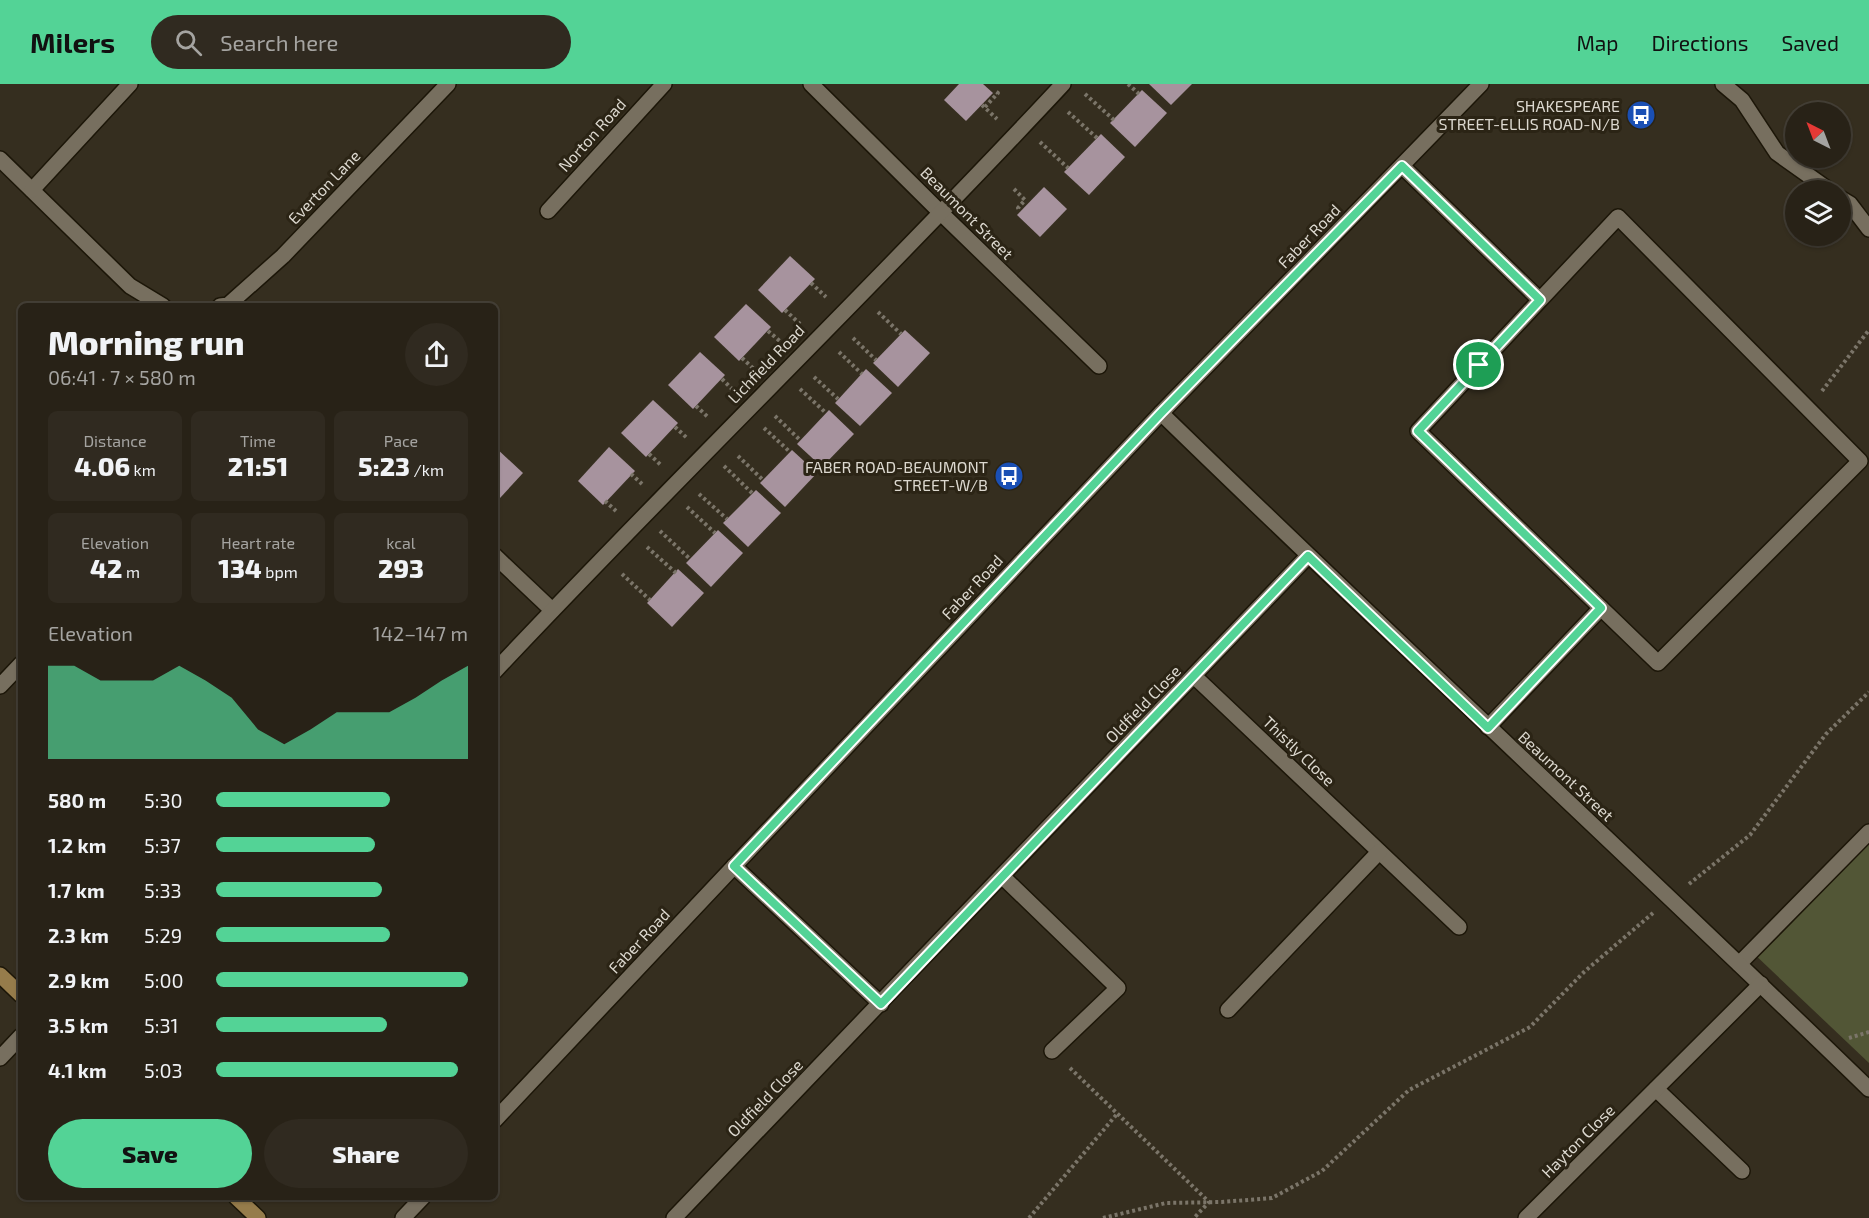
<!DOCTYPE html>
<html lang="en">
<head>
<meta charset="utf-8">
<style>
	:root { --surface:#282217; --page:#302a20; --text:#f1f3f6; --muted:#a5a4a1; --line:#443f36; --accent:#53d396 }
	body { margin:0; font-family:"Exo 2",sans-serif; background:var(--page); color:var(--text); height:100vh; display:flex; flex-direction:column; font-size:22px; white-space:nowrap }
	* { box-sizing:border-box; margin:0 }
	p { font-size:20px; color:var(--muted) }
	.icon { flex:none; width:33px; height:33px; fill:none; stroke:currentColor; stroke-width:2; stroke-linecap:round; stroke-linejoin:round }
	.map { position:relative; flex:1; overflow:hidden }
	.details { position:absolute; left:18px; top:219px; width:480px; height:897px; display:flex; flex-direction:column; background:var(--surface); border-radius:9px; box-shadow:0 2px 4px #0004,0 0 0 2px var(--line) }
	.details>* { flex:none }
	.needle { width:39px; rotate:318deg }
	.tools { position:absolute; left:1785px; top:18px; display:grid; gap:12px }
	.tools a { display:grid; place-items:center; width:66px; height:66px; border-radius:50%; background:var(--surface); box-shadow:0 2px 4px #0004,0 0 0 2px var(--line); font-size:30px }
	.pin { position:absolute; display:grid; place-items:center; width:51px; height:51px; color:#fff; margin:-26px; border:3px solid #fff; border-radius:50%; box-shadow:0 2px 6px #0007 }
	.round { display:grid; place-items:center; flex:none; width:63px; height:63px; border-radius:32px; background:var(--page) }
	.headline { display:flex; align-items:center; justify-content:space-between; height:102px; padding:0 30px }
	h1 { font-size:33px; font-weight:800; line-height:45px }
	.figures { display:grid; grid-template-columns:repeat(3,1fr); gap:9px; height:102px; padding:6px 30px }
	.figures div { display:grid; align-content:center; border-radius:9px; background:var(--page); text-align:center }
	.figures b { font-size:26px; font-weight:800 }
	.figures small { font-size:16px; font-weight:400 }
	.figures p { font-size:16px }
	.chart { height:168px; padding:12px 30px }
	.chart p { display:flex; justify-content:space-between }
	.chart svg { width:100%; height:108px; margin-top:6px; fill:var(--accent); opacity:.7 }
	.action { display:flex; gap:12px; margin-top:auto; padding:12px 30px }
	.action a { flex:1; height:69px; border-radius:36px; background:var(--accent); color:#111; font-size:24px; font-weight:800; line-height:69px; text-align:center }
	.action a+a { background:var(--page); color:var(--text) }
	ul { padding:0 30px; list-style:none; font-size:20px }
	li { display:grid; grid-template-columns:96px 72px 1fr; align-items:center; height:45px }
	li i { height:15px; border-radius:8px; background:var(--accent) }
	header { display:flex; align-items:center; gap:36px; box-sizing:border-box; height:84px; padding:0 30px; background:var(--accent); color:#111 }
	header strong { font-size:28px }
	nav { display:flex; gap:33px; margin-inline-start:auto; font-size:21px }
	.search { width:420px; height:54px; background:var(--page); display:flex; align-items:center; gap:15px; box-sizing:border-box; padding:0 21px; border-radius:33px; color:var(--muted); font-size:22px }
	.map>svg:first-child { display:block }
	.green { fill:#525636 }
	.building { fill:#a7939e }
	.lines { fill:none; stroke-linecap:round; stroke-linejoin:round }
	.lane-casing { stroke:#1c1608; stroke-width:18 }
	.street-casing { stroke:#1c1608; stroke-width:18 }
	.secondary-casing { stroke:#1c1608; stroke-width:18 }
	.path { stroke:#7b7569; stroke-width:4; stroke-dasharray:3 3; stroke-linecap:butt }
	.lane { stroke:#776f5f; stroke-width:15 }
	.street { stroke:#776f5f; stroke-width:15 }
	.secondary { stroke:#967c4b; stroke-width:15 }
	.route-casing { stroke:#fff; stroke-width:12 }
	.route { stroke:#53d396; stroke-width:8 }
	.labels { text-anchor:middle; stroke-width:6; stroke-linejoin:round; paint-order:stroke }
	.poi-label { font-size:16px; fill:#dcd8cf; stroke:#2b2415; text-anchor:end }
	.street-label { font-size:16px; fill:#dcd8cf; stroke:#2b2415 }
</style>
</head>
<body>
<header>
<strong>Milers</strong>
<div class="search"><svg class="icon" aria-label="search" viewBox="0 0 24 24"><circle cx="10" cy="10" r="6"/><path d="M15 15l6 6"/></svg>Search here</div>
<nav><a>Map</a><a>Directions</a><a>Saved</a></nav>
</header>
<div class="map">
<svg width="1869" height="1134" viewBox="0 0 1869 1134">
	<rect width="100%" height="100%" fill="#352e1f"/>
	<!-- green -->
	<polygon class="green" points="1869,758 1869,979 1751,867"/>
	<!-- building -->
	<g class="building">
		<polygon points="959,0 983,0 993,9 966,37 944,16"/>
		<polygon points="1149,0 1192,0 1171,21"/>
		<polygon points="1142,6 1167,29 1135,63 1110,39"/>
		<polygon points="1101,50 1125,73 1089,111 1064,88"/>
		<polygon points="1044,103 1067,125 1040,153 1017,131"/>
		<polygon points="790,172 815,195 782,229 758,206"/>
		<polygon points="746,220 771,243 739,277 714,253"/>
		<polygon points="905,246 930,269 898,303 873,279"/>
		<polygon points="700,268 725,291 693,325 668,301"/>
		<polygon points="866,285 892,309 860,342 835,319"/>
		<polygon points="653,316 678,339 646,373 621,349"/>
		<polygon points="829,326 854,350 822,383 797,360"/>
		<polygon points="495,363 523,389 500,414 495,409"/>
		<polygon points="609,363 635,387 603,421 578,397"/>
		<polygon points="792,366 817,389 785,423 760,399"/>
		<polygon points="756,406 781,429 748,463 723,439"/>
		<polygon points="718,446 743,469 711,503 686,479"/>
		<polygon points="678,485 704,509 672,543 647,519"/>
	</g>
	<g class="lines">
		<!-- lane casing -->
		<g class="lane-casing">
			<g id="lane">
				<polyline points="1723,0 1742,16 1777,69 1829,106"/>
				<polyline points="1840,114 1850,120 1869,145"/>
				<polyline points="1739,880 1869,748"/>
			</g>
		</g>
		<!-- street casing -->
		<g class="street-casing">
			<g id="street">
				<polyline points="811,0 941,129 1099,282"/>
				<polyline points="0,75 130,202 163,222"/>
				<polyline points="1402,82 1540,216 1618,133 1860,377 1658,579 1418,347 1540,216"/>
				<polyline points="32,106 130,0"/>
				<polyline points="548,127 664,0"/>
				<polyline points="220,222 228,221 283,172 448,0"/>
				<path d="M1161,329c234,228 474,449 708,676"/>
				<polyline points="495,472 552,526"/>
				<path d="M495,587c187,-199 383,-388 568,-587"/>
				<polyline points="1194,592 1459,843"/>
				<polyline points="0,602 21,580"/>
				<polyline points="1488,643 1601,524"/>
				<polyline points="734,782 881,920"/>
				<polyline points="1003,793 1118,904 1052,967"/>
				<polyline points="1228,926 1379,768"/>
				<polyline points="0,974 21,952"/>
				<polyline points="1656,1005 1742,1087"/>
				<polyline points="495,1036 1161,329 1481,0"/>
				<polyline points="403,1134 423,1113"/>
				<polyline points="674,1134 1308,472"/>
				<polyline points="1526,1134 1761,900"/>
			</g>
		</g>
		<!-- secondary casing -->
		<g class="secondary-casing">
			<g id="secondary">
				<polyline points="0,891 21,911"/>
				<polyline points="236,1113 258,1134"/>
			</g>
		</g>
		<!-- path -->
		<g class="path">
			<polyline points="1128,0 1139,10"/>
			<polyline points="1085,10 1114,36"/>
			<polyline points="982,21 997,35"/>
			<polyline points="985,23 998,9 995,7"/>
			<polyline points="1068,28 1097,54"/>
			<polyline points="1040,58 1068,84"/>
			<polyline points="1014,105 1025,116 1018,124 1020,127"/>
			<polyline points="811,199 826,213"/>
			<polyline points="785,226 800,240"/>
			<polyline points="878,228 901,250"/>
			<polyline points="768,247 781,258"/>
			<polyline points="853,254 876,276"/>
			<polyline points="839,268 862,290"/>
			<polyline points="742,274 755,286"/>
			<polyline points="814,293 838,315"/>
			<polyline points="722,295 734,307"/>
			<polyline points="800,305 826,329"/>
			<polyline points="1822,307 1869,246"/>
			<polyline points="696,322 709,334"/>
			<polyline points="775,332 800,356"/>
			<polyline points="675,343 687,354"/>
			<polyline points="764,344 790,368"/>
			<polyline points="649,370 662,382"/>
			<polyline points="738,372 763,396"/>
			<polyline points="724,382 752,409"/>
			<polyline points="631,390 642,400"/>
			<polyline points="699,410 727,435"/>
			<polyline points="605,417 616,427"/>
			<polyline points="687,423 715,449"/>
			<polyline points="660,447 690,475"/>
			<polyline points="647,463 676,489"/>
			<polyline points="622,490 650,516"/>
			<polyline points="1689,800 1750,751 1826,650 1869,608"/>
			<polyline points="1849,954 1869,948"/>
			<polyline points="1070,984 1209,1118 1194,1134"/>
			<polyline points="1029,1134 1117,1030"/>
			<polyline points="1103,1134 1166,1119 1222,1118 1272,1114 1322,1087 1409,1006 1530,943 1584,888 1653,829"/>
		</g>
		<!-- lane -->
		<use href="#lane" class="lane"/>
		<!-- street -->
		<use href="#street" class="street"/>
		<!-- secondary -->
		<use href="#secondary" class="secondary"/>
	</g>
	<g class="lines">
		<!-- route casing -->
		<g class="route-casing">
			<polygon id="route" points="1402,82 1540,216 1418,347 1601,524 1488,644 1308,472 881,920 734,782 1161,329"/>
		</g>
		<!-- route -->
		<use href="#route" class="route"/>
	</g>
	<!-- icons -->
	<defs>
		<g id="bus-disc" transform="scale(1.5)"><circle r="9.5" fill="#1a4fb4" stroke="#2b2415"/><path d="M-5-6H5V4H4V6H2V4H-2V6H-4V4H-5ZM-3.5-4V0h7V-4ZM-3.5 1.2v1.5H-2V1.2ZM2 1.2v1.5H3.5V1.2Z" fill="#fff"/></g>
	</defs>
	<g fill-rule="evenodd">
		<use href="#bus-disc" x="1641" y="31"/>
		<use href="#bus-disc" x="1009" y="392"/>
	</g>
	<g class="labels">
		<!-- poi labels -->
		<g class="poi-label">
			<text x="1620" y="28">SHAKESPEARE<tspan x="1620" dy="18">STREET-ELLIS ROAD-N/B</tspan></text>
			<text x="988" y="389">FABER ROAD-BEAUMONT<tspan x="988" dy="18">STREET-W/B</tspan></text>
		</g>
		<!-- street labels -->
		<g class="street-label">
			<text transform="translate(592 51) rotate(-48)" y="6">Norton Road</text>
			<text transform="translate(324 103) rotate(-46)" y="6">Everton Lane</text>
			<text transform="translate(967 129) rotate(45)" y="6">Beaumont Street</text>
			<text transform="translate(1309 152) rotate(-46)" y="6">Faber Road</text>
			<text transform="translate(766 280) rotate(-46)" y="6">Lichfield Road</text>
			<text transform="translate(972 503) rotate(-47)" y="6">Faber Road</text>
			<text transform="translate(1143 620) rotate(-46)" y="6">Oldfield Close</text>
			<text transform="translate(1299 667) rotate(44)" y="6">Thistly Close</text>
			<text transform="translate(1566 692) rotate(43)" y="6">Beaumont Street</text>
			<text transform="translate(639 857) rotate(-47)" y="6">Faber Road</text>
			<text transform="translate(765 1014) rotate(-46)" y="6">Oldfield Close</text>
			<text transform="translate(1578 1057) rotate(-45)" y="6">Hayton Close</text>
		</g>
	</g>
</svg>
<div class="tools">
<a><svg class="needle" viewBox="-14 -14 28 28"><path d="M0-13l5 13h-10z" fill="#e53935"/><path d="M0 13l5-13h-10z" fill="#a5a4a1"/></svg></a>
<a><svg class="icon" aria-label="layers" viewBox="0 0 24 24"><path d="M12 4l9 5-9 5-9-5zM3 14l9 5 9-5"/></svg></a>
</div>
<div class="pin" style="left:1479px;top:281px;background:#1e9e55"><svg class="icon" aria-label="arrive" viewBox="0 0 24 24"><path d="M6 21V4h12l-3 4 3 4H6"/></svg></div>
<section class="details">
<div class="headline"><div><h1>Morning run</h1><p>06:41 · 7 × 580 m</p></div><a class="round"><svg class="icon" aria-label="share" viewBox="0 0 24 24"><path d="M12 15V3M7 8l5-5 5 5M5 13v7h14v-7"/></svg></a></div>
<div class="figures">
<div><p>Distance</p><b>4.06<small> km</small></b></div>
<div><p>Time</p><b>21:51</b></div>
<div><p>Pace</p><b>5:23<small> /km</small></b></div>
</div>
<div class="figures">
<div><p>Elevation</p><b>42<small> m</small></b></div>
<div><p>Heart rate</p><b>134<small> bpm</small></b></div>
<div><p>kcal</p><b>293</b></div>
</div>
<div class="chart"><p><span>Elevation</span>142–147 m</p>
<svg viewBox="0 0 160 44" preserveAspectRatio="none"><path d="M0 44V6L10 6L20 12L30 12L40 12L50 6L60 12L70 19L80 32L90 38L100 32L110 25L120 25L130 25L140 19L150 12L160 6V44z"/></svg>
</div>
<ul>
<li><b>580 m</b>5:30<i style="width:69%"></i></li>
<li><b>1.2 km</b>5:37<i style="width:63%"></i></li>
<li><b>1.7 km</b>5:33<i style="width:66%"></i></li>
<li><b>2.3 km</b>5:29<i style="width:69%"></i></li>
<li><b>2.9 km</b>5:00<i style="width:100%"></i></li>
<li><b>3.5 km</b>5:31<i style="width:68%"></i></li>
<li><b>4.1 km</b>5:03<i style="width:96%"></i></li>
</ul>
<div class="action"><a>Save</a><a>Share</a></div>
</section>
</div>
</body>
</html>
